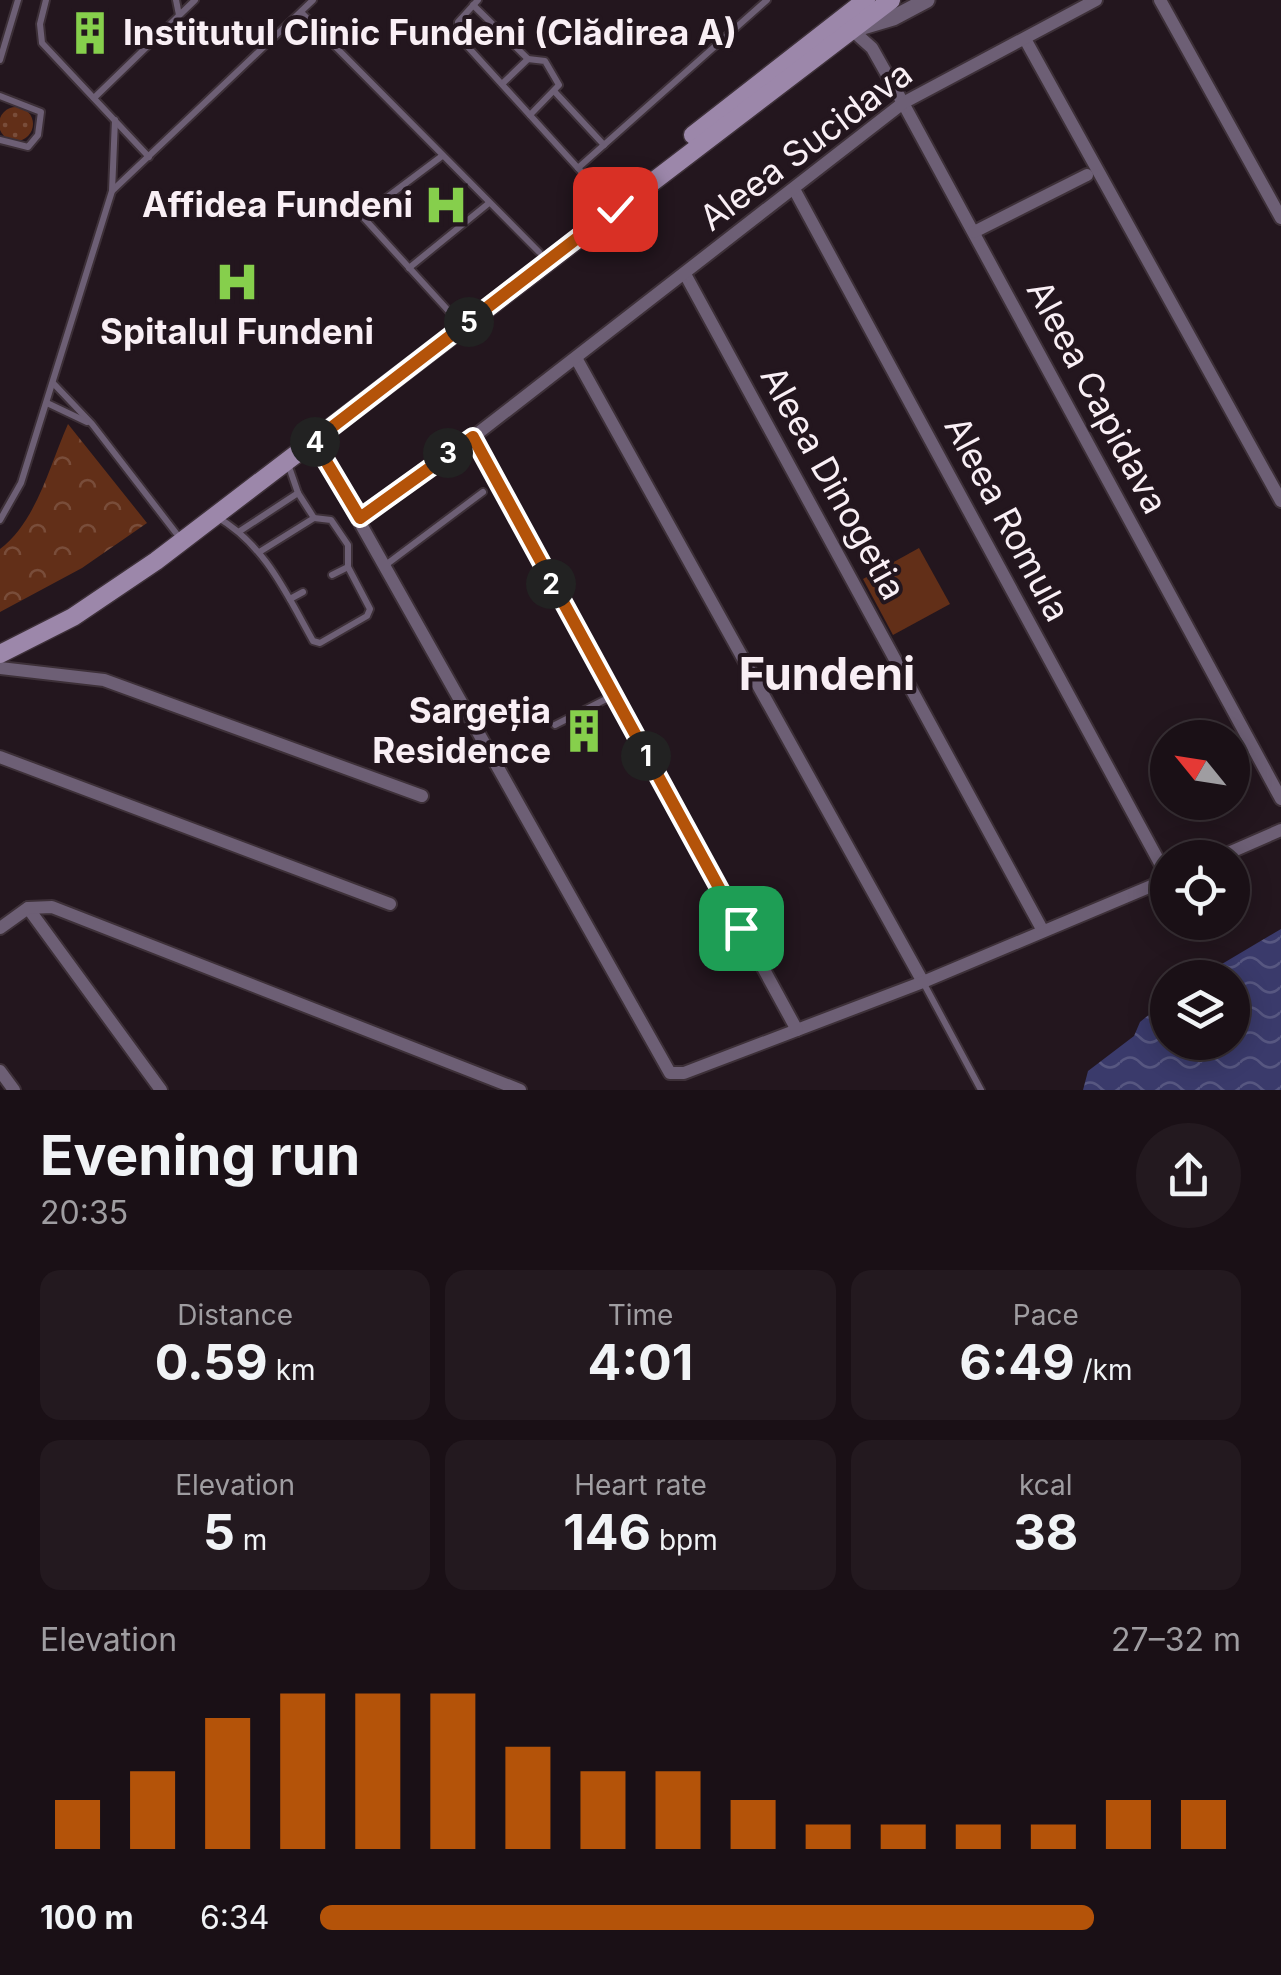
<!DOCTYPE html>
<html lang="en">
<head>
<meta charset="utf-8">
<style>
	:root { --surface:#1a1016; --page:#23191f; --text:#f1f3f6; --muted:#9f9da1; --line:#383035; --accent:#b45309 }
	body { margin:0; font-family:Inter,sans-serif; background:var(--page); color:var(--text); height:100vh; display:flex; flex-direction:column; font-size:38px; white-space:nowrap }
	* { box-sizing:border-box; margin:0 }
	p { font-size:32px; color:var(--muted) }
	.icon { flex:none; width:55px; height:55px; fill:none; stroke:currentColor; stroke-width:2; stroke-linecap:round; stroke-linejoin:round }
	.map { position:relative; height:1090px; overflow:hidden }
	.panel { display:flex; flex-direction:column; background:var(--surface); flex:1 }
	.panel>* { flex:none }
	.needle { width:65px; rotate:300deg }
	.controls { position:absolute; left:1150px; top:720px; display:grid; gap:20px }
	.controls a { display:grid; place-items:center; width:100px; height:100px; border-radius:50%; background:var(--surface); box-shadow:0 5px 25px #0003,0 0 0 2px var(--line); font-size:50px }
	.pin { position:absolute; display:grid; place-items:center; width:85px; height:85px; color:#fff; margin:-42px; border-radius:20px; box-shadow:0 5px 15px #0006 }
	.km { position:absolute; width:50px; height:50px; margin:-25px; border-radius:50%; background:#222; color:#fff; font-size:28px; line-height:50px; text-align:center }
	.round { display:grid; place-items:center; flex:none; width:105px; height:105px; border-radius:52px; background:var(--page) }
	.summary { display:flex; align-items:center; justify-content:space-between; height:170px; padding:0 40px }
	h1 { font-size:55px; font-weight:700; line-height:75px }
	.figures { display:grid; grid-template-columns:repeat(3,1fr); gap:15px; height:170px; padding:10px 40px }
	.figures div { display:grid; align-content:center; border-radius:20px; background:var(--page); text-align:center }
	.figures b { font-size:50px; font-weight:700 }
	.figures small { font-size:28px; font-weight:400 }
	.figures p { font-size:28px }
	.chart { height:280px; padding:20px 40px }
	.chart p { display:flex; justify-content:space-between }
	.chart svg { width:100%; height:180px; margin-top:10px; stroke:var(--accent); stroke-width:6 }
	ul { padding:0 40px; list-style:none; font-size:32px }
	li { display:grid; grid-template-columns:160px 120px 1fr; align-items:center; height:75px }
	li i { height:25px; border-radius:12px; background:var(--accent) }
	.map>svg:first-child { display:block }
	.grass { fill:url(#grass-dots) }
	.forest { fill:url(#forest-crowns) }
	.pitch { fill:#622f18 }
	.water { fill:url(#water-waves) }
	.lines { fill:none; stroke-linecap:round; stroke-linejoin:round }
	.service-casing { stroke:#3d3038; stroke-width:10 }
	.minor-casing { stroke:#3d3038; stroke-width:16 }
	.tertiary-casing { stroke:#3d3038; stroke-width:19 }
	.secondary-casing { stroke:#3d3038; stroke-width:21 }
	.service { stroke:#6d5f75; stroke-width:6 }
	.minor { stroke:#6d5f75; stroke-width:12 }
	.tertiary { stroke:#6d5f75; stroke-width:15 }
	.secondary { stroke:#9c87aa; stroke-width:18 }
	.route-casing { stroke:#fff; stroke-width:20 }
	.route { stroke:#b45309; stroke-width:12 }
	.labels { text-anchor:middle; stroke-width:8; stroke-linejoin:round; paint-order:stroke }
	.poi-label { font-size:35px; font-weight:bold; fill:#f9eff5; stroke:#23161e; text-anchor:end }
	.street-label { font-size:35px; fill:#f9eff5; stroke:#23161e }
	.district-label { font-size:45px; font-weight:bold; fill:#f9eff5; stroke:#23161e }
</style>
</head>
<body>
<div class="map">
<svg width="1281" height="1090" viewBox="0 0 1281 1090">
	<defs>
		<pattern id="grass-dots" width="8" height="8" patternUnits="userSpaceOnUse" patternTransform="scale(2.5)"><rect width="8" height="8" fill="#622f18"/><path d="M2 2h.1M6 6h.1" fill="none" stroke="#794d3a" stroke-width="1.8" stroke-linecap="round"/></pattern>
		<pattern id="forest-crowns" width="20" height="18" patternUnits="userSpaceOnUse" patternTransform="scale(2.5)"><rect width="20" height="18" fill="#622f18"/><path d="M2 6a3 3 0 1 1 6 0M12 15a3 3 0 1 1 6 0" fill="none" stroke="#794d3a"/></pattern>
		<pattern id="water-waves" width="16" height="10" patternUnits="userSpaceOnUse" patternTransform="scale(2.5)"><rect width="16" height="10" fill="#3a3a6b"/><path d="M0 5q4-4 8 0t8 0" fill="none" stroke="#575781"/></pattern>
	</defs>
	<rect width="100%" height="100%" fill="#23161e"/>
	<!-- grass -->
	<circle class="grass" cx="16" cy="124" r="17"/>
	<!-- forest -->
	<path class="forest" d="M68,424l79,99 -65,45 -82,44v-63c37,-28 50,-85 68,-125z"/>
	<!-- pitch -->
	<polygon class="pitch" points="919,548 950,604 893,635 863,579"/>
	<!-- water -->
	<polygon class="water" points="1281,929 1281,1090 1083,1090 1088,1071 1134,1036 1140,1022 1167,1000 1168,1042 1232,1042 1232,978 1200,977"/>
	<g class="lines">
		<!-- service casing -->
		<g class="service-casing">
			<g id="service">
				<polyline points="46,0 40,24 42,43 149,157"/>
				<polyline points="176,0 179,15"/>
				<polyline points="478,0 458,22 458,36 607,200"/>
				<polyline points="473,5 528,59"/>
				<polyline points="301,12 539,252"/>
				<polyline points="0,60 18,0"/>
				<polyline points="502,84 528,59 545,61 559,85 530,115"/>
				<polyline points="554,91 604,145"/>
				<polyline points="0,96 41,112 38,135 28,147 0,140"/>
				<polyline points="94,98 195,0"/>
				<polyline points="442,156 362,216 455,318"/>
				<polyline points="578,168 767,0"/>
				<polyline points="113,190 313,0"/>
				<polyline points="409,268 489,203"/>
				<polyline points="54,384 92,424 176,533"/>
				<polyline points="47,403 87,422"/>
				<path d="M217,517c48,28 69,76 96,124l7,2 47,-27 3,-7 -22,-42v-22l-17,-25 -17,-2 -16,-25 -10,-29"/>
				<polyline points="360,518 473,437"/>
				<polyline points="0,520 21,483 112,191 115,120"/>
				<polyline points="240,531 298,493"/>
				<polyline points="261,551 314,518"/>
				<polyline points="387,564 483,492"/>
				<polyline points="332,575 348,567"/>
				<polyline points="290,599 303,592"/>
				<polyline points="555,725 612,696"/>
				<polyline points="923,982 981,1090"/>
			</g>
		</g>
		<!-- minor casing -->
		<g class="minor-casing">
			<g id="minor">
				<polyline points="1160,0 1281,218"/>
				<polyline points="852,30 872,48 903,103 1281,799"/>
				<polyline points="1025,39 1281,501"/>
				<polyline points="794,189 1168,878"/>
				<polyline points="974,232 1087,175"/>
				<polyline points="685,274 1043,931"/>
				<polyline points="576,358 923,982"/>
				<polyline points="314,441 670,1073 684,1073 923,982 1168,879"/>
				<polyline points="0,668 104,680 422,796"/>
				<polyline points="0,757 390,904"/>
				<polyline points="1217,858 1281,830"/>
				<polyline points="28,908 161,1090"/>
				<polyline points="0,928 28,908 52,907 520,1090"/>
				<polyline points="797,1030 473,437 903,103 1096,0"/>
				<polyline points="0,1071 14,1090"/>
			</g>
		</g>
		<!-- tertiary casing -->
		<g class="tertiary-casing">
			<polyline id="tertiary" points="856,29 893,18 927,0"/>
		</g>
		<!-- secondary casing -->
		<g class="secondary-casing">
			<g id="secondary">
				<polyline points="693,135 866,0"/>
				<polyline points="0,654 73,617 156,561 891,0"/>
			</g>
		</g>
		<!-- service -->
		<use href="#service" class="service"/>
		<!-- minor -->
		<use href="#minor" class="minor"/>
		<!-- tertiary -->
		<use href="#tertiary" class="tertiary"/>
		<!-- secondary -->
		<use href="#secondary" class="secondary"/>
	</g>
	<g class="lines">
		<!-- route casing -->
		<g class="route-casing">
			<polyline id="route" points="615,209 314,441 360,518 473,437 741,928"/>
		</g>
		<!-- route -->
		<use href="#route" class="route"/>
	</g>
	<!-- icons -->
	<defs>
		<g id="building-bare" transform="scale(3.45)"><path d="M-4-6H4V6H1V3H-1V6H-4ZM-2.5-4.3h1.7v1.8h-1.7ZM.8-4.3h1.7v1.8H.8ZM-2.5-1h1.7V.8h-1.7ZM.8-1h1.7V.8H.8Z" fill="#86cf4c" stroke="#23161e" stroke-width="2.5" paint-order="stroke"/></g>
		<g id="hospital-bare" transform="scale(3.45)"><path d="M-5-5h3v3.5h4V-5h3V5h-3V1.5h-4V5h-3Z" fill="#86cf4c" stroke="#23161e" stroke-width="2.5" paint-order="stroke"/></g>
	</defs>
	<g fill-rule="evenodd">
		<use href="#building-bare" x="90" y="33"/>
		<use href="#hospital-bare" x="446" y="205"/>
		<use href="#hospital-bare" x="237" y="282"/>
		<use href="#building-bare" x="584" y="731"/>
	</g>
	<g class="labels">
		<!-- poi labels -->
		<g class="poi-label">
			<text x="123" y="45" text-anchor="start">Institutul Clinic Fundeni (Clădirea A)</text>
			<text x="413" y="217">Affidea Fundeni</text>
			<text x="237" y="344" text-anchor="middle">Spitalul Fundeni</text>
			<text x="551" y="723">Sargeția<tspan x="551" dy="40">Residence</tspan></text>
		</g>
		<!-- street labels -->
		<g class="street-label">
			<text transform="translate(806 146) rotate(-37)" y="12">Aleea Sucidava</text>
			<text transform="translate(1097 397) rotate(62)" y="12">Aleea Capidava</text>
			<text transform="translate(833 483) rotate(61)" y="12">Aleea Dinogetia</text>
			<text transform="translate(1007 519) rotate(62)" y="12">Aleea Romula</text>
		</g>
		<!-- district labels -->
		<g class="district-label">
			<text x="827" y="690">Fundeni</text>
		</g>
	</g>
</svg>
<div class="controls">
<a><svg class="needle" viewBox="-14 -14 28 28"><path d="M0-13l5 13h-10z" fill="#e53935"/><path d="M0 13l5-13h-10z" fill="#9f9da1"/></svg></a>
<a><svg class="icon" aria-label="locate" viewBox="0 0 24 24"><circle cx="12" cy="12" r="6"/><path d="M12 2v4M12 18v4M2 12h4M18 12h4"/></svg></a>
<a><svg class="icon" aria-label="layers" viewBox="0 0 24 24"><path d="M12 4l9 5-9 5-9-5zM3 14l9 5 9-5"/></svg></a>
</div>
<div class="pin" style="left:741px;top:928px;background:#1e9e55"><svg class="icon" aria-label="arrive" viewBox="0 0 24 24"><path d="M6 21V4h12l-3 4 3 4H6"/></svg></div>
<div class="pin" style="left:615px;top:209px;background:#d93025"><svg class="icon" aria-label="check" viewBox="0 0 24 24"><path d="M5 12l5 5 9-10"/></svg></div>
<b class="km" style="left:646px;top:756px">1</b>
<b class="km" style="left:551px;top:584px">2</b>
<b class="km" style="left:448px;top:453px">3</b>
<b class="km" style="left:315px;top:442px">4</b>
<b class="km" style="left:469px;top:322px">5</b>
</div>
<section class="panel">
<div class="summary"><div><h1>Evening run</h1><p>20:35</p></div><a class="round"><svg class="icon" aria-label="share" viewBox="0 0 24 24"><path d="M12 15V3M7 8l5-5 5 5M5 13v7h14v-7"/></svg></a></div>
<div class="figures">
<div><p>Distance</p><b>0.59<small> km</small></b></div>
<div><p>Time</p><b>4:01</b></div>
<div><p>Pace</p><b>6:49<small> /km</small></b></div>
</div>
<div class="figures">
<div><p>Elevation</p><b>5<small> m</small></b></div>
<div><p>Heart rate</p><b>146<small> bpm</small></b></div>
<div><p>kcal</p><b>38</b></div>
</div>
<div class="chart"><p><span>Elevation</span>27–32 m</p>
<svg viewBox="0 0 160 44" preserveAspectRatio="none"><path d="M5 44V32M15 44V25M25 44V12M35 44V6M45 44V6M55 44V6M65 44V19M75 44V25M85 44V25M95 44V32M105 44V38M115 44V38M125 44V38M135 44V38M145 44V32M155 44V32"/></svg>
</div>
<ul>
<li><b>100 m</b>6:34<i style="width:84%"></i></li>
</ul>
</section>
</body>
</html>
